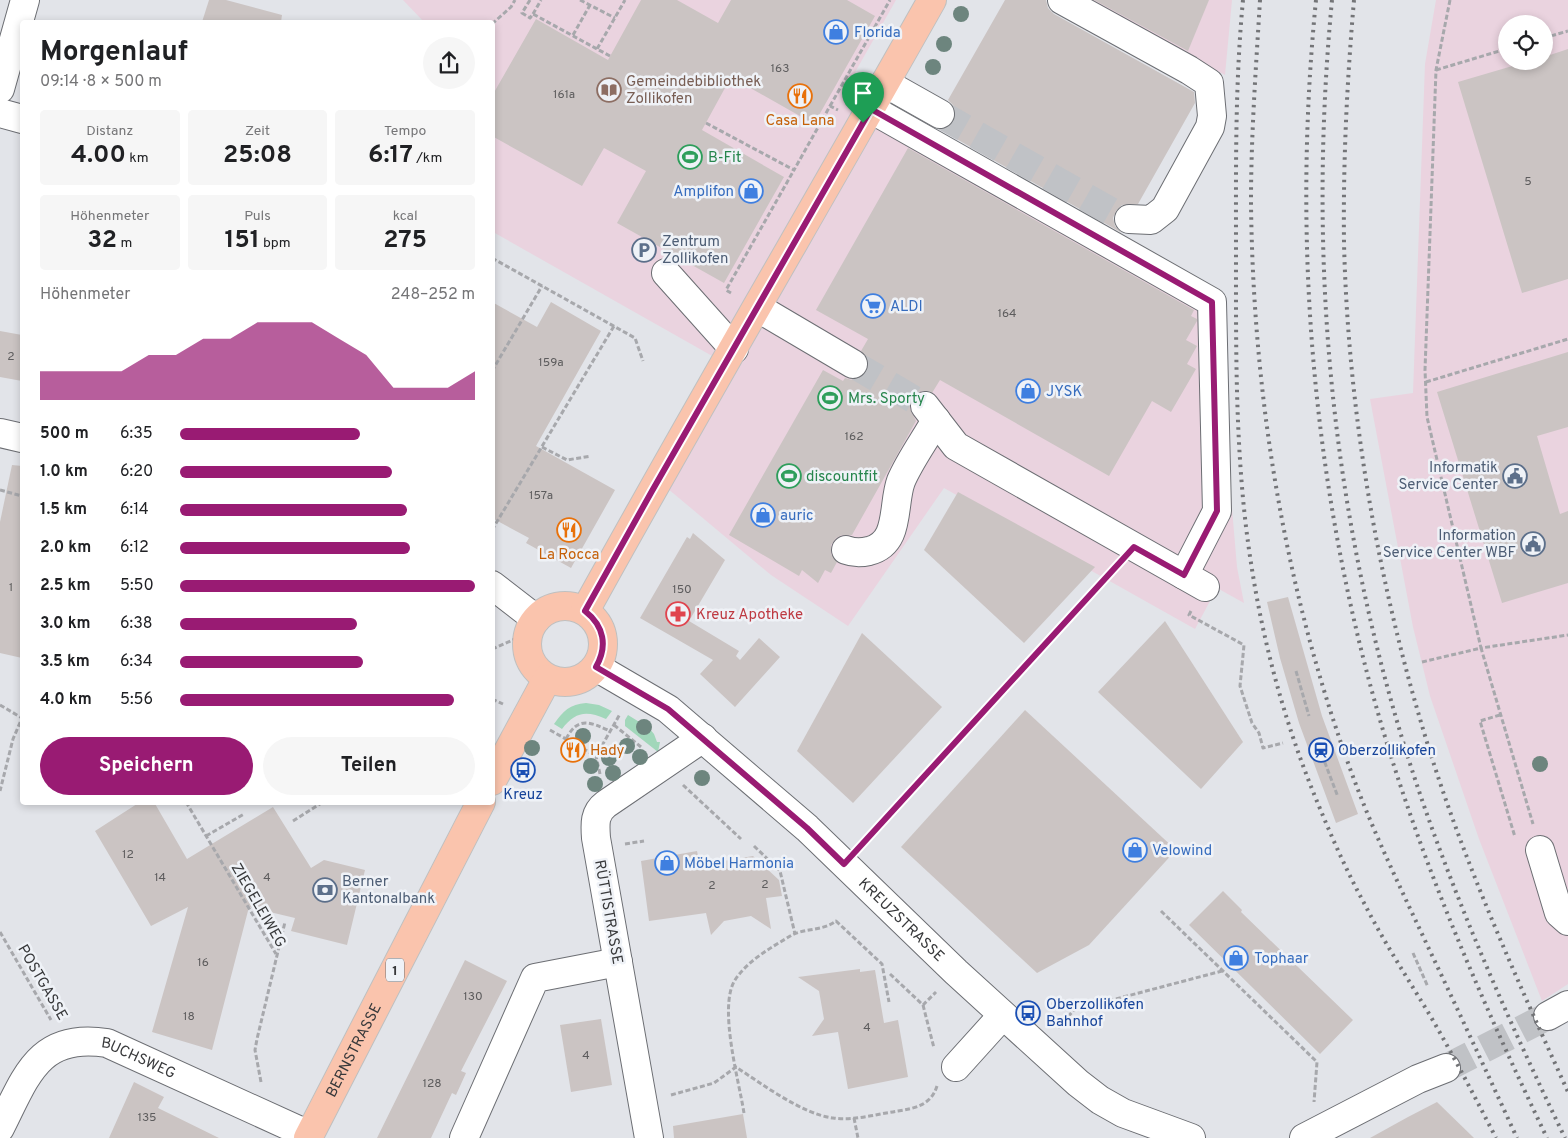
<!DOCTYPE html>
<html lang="de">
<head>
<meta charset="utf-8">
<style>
	:root { --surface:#fff; --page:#f6f6f6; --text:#202124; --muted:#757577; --accent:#991b73 }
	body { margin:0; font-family:Overpass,sans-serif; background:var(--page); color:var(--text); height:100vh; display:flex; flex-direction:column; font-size:19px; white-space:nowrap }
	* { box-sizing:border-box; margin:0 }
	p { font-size:16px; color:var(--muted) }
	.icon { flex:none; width:28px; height:28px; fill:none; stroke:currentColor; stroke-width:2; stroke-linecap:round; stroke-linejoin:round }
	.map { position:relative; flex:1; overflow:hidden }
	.panel { position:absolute; left:20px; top:20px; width:475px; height:785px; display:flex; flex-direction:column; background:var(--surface); border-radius:5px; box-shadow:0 2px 8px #0003 }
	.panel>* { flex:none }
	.tools { position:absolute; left:1498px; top:15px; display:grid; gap:10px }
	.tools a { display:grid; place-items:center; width:55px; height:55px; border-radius:50%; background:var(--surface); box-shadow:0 2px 8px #0003; font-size:25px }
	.pin { position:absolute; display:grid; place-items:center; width:42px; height:42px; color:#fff; margin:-51px -21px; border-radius:50% 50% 50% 0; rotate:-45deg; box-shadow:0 0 5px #0007 }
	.pin .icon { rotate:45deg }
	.round { display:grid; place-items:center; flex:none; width:52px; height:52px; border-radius:26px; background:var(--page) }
	.overview { display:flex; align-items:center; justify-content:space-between; height:85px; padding:0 20px }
	h1 { font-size:28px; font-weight:700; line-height:38px }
	.metrics { display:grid; grid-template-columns:repeat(3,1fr); gap:8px; height:85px; padding:5px 20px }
	.metrics div { display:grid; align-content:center; border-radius:5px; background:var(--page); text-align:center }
	.metrics b { font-size:25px; font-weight:700 }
	.metrics small { font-size:14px; font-weight:400 }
	.metrics p { font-size:14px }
	.chart { height:140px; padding:10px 20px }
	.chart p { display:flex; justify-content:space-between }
	.chart svg { width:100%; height:90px; margin-top:5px; fill:var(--accent); opacity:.7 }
	.action { display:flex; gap:10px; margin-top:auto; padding:10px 20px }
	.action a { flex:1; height:58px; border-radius:30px; background:var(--accent); color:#fff; font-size:20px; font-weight:700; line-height:58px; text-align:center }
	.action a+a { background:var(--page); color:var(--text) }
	ul { padding:0 20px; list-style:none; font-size:16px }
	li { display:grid; grid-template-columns:80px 60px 1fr; align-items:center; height:38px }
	li i { height:12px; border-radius:6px; background:var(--accent) }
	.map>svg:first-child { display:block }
	.commercial { fill:#ead3df; fill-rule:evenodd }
	.green { fill:#a1d7ba }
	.building { fill:#cbc4c3 }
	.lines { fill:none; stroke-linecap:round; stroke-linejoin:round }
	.minor-tunnel { stroke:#c0c2c6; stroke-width:28; stroke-dasharray:28 14; stroke-linecap:butt }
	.minor-casing { stroke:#6c6e73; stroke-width:30 }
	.major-casing { stroke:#bfc0c0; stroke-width:30 }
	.path { stroke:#a7a8ac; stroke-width:3; stroke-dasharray:5 2.5; stroke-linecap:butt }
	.minor { stroke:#fff; stroke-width:28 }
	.major { stroke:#fac4ad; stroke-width:28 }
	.rail { stroke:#737477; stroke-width:4; stroke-dasharray:2.5 5; stroke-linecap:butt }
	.tree { fill:#6d857e }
	.route-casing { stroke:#fff; stroke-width:10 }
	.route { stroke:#991b73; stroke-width:6 }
	.labels { text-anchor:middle; stroke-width:5; stroke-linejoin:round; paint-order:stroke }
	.number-label { font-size:12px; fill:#5d5c5d }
	.shield { fill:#eff2f7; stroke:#6f7073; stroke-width:1 }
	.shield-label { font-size:14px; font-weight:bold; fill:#38393b }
	.shop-label { font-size:15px; fill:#366cbe; stroke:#eff2f7; text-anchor:start }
	.education-label { font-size:15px; fill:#785e54; stroke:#eff2f7; text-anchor:start }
	.food-label { font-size:15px; fill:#c56008; stroke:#eff2f7 }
	.leisure-label { font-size:15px; fill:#27864d; stroke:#eff2f7; text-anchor:start }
	.service-label { font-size:15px; fill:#4e5e75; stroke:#eff2f7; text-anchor:start }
	.health-label { font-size:15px; fill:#be3a42; stroke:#eff2f7; text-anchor:start }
	.transit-label { font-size:15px; fill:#164399; stroke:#eff2f7; text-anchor:start }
	.street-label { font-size:15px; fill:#38393b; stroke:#eff2f7 }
</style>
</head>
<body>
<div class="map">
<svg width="1568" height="1138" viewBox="0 0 1568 1138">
	<rect width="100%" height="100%" fill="#e2e4e9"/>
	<!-- commercial -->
	<g class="commercial">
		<polygon points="403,0 896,0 849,83 906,118 1223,296 1230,485 1237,567 1244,603 1217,588 1195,629 944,488 848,626 771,575 649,473 714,357 493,232 492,22 424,22"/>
		<polygon points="1088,0 1232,0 1225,75"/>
		<path d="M1436,0h132v984l-26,17 -63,-162 -49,-143 -17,-69 -43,-228 43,-6 12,-329zM1506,24h38v37h-38z"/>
	</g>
	<!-- green -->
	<g class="green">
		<path d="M586,703l13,2 13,6 -6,8c-20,-9 -31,-7 -44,10l-8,-5c9,-13 16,-20 32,-21z"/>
		<polygon points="628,715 649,728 654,734 657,742 660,742 658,752 625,726 625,720"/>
	</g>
	<!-- building -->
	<g class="building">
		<polygon points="209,0 226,0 282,15 281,22 202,22"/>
		<polygon points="641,0 677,0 718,23 731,0 847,0 875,16 814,124 731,77 702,130 784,177 724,283 617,223 646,171 604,148 582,186 492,136 492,96 536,19 608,60"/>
		<polygon points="1005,0 1046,0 1048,8 1054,14 1194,92 1195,103 1138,204 1122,205 1116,211 1113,218 1115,226 1122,233 939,129 948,128 954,121 956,114 954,106 948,100"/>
		<polygon points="1094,0 1209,0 1188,51"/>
		<polygon points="1568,49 1568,279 1522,293 1458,82 1529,61 1544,61 1544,57"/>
		<polygon points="908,148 1194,310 1191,316 1197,319 1197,321 1186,340 1197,346 1187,364 1196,369 1171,412 1152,401 1109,476 940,380 932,393 922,391 916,393 911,400 910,409 916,421 852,535 842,535 836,538 831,545 831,554 837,562 831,573 825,570 818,583 802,570 799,576 729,535 823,370 843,381 845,378 852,380 860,378 867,371 869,364 867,357 861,351 868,339 816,310"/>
		<polygon points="492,302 537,327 551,302 601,331 536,446 615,490 571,568 526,543 529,538 492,518"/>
		<polygon points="0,331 22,335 22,381 0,377"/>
		<polygon points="1568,352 1568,427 1537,436 1560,514 1568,511 1568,583 1502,603 1437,392"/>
		<polygon points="12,465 22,466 22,658 0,653 0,522"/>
		<polygon points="958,492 1095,567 1024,643 924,550"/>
		<polygon points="693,533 725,560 689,621 739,651 736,656 740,660 759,638 780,657 735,707 700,674 713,660 640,618 687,537 690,539"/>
		<polygon points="1288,597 1322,716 1358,814 1336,823 1299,723 1280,658 1267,602"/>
		<polygon points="1165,621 1243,742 1201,789 1098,692"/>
		<polygon points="862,633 942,707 853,803 797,751"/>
		<polygon points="1025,710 1176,850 1089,945 1037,973 901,847"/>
		<polygon points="140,802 154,802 187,859 273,807 311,868 324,860 365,870 347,945 291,931 295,918 249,907 212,1050 152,1032 188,907 151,926 95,831"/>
		<polygon points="697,851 700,865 753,856 779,880 782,896 766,898 771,929 751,916 724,921 711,935 706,913 649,921 641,861"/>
		<polygon points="1223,891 1242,910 1241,912 1353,1020 1320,1054 1189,925"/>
		<polygon points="465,960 507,981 461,1071 466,1073 456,1095 452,1093 431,1138 377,1138"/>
		<polygon points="860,969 860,972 875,970 884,1023 898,1020 908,1077 848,1089 838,1032 812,1036 824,1019 819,991 798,977"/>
		<polygon points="601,1019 612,1085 571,1092 560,1025"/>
		<polygon points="134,1082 164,1097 158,1108 219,1138 109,1138"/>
		<polygon points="1437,1102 1474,1138 1370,1138 1408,1117"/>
		<polygon points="743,1114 747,1138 674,1138 673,1126"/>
	</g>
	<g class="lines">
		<!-- minor-tunnel -->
		<g class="minor-tunnel">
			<polyline points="940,114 1119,216 1129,219"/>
			<polyline points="853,364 925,406"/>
			<polyline points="1446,1068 1548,1016"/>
		</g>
		<!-- minor casing -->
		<g class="minor-casing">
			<g id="minor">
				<polyline points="1062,0 1189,70 1209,83 1212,116 1210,127 1165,209 1151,220 1129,219"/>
				<polyline points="885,83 940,114"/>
				<polyline points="0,89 25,0"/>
				<polyline points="871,109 1212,302 1217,511 1184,575"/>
				<polyline points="0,113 22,119"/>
				<polyline points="666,273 734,349"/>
				<polyline points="758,308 853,364"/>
				<polyline points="925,406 956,446 1205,587"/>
				<polyline points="0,433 22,438"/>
				<path d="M846,550c8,3 14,3 23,1 32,-8 23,-46 32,-70 9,-21 24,-41 35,-61"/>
				<polyline points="492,585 536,619"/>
				<path id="s1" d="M596,667l72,42 139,119 149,144 122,111 22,17 23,13 68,25"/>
				<polyline points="1540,850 1559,913 1568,921"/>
				<polyline points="1548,1016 1568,1005"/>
				<polyline points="956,1067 1002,1016"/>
				<path id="s2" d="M0,1128c26,-51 38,-96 107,-85l202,92"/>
				<polyline points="464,1138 535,978 618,962"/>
				<path d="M649,1138l-53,-300c-1,-14 -2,-25 10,-34l97,-66"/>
				<polyline points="1304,1138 1418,1079 1446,1068"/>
			</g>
		</g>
		<!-- major casing -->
		<g class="major-casing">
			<g id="major">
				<circle cx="565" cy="644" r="38"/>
				<path d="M585,611c113,-205 232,-407 347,-611"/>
				<polyline points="492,781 547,679"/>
				<path id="s3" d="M308,1138l173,-336"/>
			</g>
		</g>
		<!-- path -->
		<g class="path">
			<polyline points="530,0 522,13 530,18 533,14 597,49"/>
			<polyline points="580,0 615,18"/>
			<polyline points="1450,0 1436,70 1425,370 1427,417 1481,648 1568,635"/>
			<polyline points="533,14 541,0"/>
			<polyline points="492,24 511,7 515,0"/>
			<polyline points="573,35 590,5"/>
			<polyline points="1544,38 1568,31"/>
			<polyline points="610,56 597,49 625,0"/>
			<polyline points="1436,70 1506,49"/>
			<polyline points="830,106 890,0"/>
			<polyline points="706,123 794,170 830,106 838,110"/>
			<polyline points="492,258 635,338 643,361"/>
			<polyline points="731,293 726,290 794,170"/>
			<polyline points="492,371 542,286"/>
			<polyline points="1426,382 1568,339"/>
			<polyline points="542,447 567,460 591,456"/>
			<polyline points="0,490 22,496"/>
			<polyline points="492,530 614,326"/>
			<polyline points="1191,611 1189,615 1244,645 1240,686 1252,723 1259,733 1263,748 1283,743"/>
			<polyline points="492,649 515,639"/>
			<polyline points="1422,662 1481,648 1533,824"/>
			<polyline points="1296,671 1309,716"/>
			<polyline points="492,699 503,704"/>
			<polyline points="0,705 22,718 13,739 0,791"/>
			<polyline points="1500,715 1480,721 1515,837"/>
			<polyline points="614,725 641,747"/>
			<polyline points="550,730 596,756"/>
			<path d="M566,739c12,-23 24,-17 44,-8"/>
			<polyline points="1322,755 1338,797"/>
			<polyline points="600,774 596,756 620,714"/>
			<polyline points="683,785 741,839"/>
			<polyline points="186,802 276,954"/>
			<polyline points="293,821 323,802"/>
			<polyline points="206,836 244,814"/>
			<polyline points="863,843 1115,567"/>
			<polyline points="625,844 644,841"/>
			<polyline points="754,846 780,871 795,934"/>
			<polyline points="1161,911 1317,1062 1314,1102"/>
			<polyline points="0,932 51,1020"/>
			<polyline points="1413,953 1428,987"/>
			<polyline points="890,974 923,1005 936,992"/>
			<polyline points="923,1005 934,1048"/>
			<polyline points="1058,1028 1074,1010 1222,971"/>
			<polyline points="261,1082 255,1050 257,1039 285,922"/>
			<path d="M671,1095l43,-12 22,-16c26,17 66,47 97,51 21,3 44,-4 65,-7 18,-3 33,-6 39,-25"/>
			<path d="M744,1113c-5,-32 -26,-106 -9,-133 13,-20 37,-33 57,-45 14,-7 31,-4 44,-14l46,43 7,38"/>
			<polyline points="854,1118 858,1138"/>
		</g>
		<!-- minor -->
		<use href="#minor" class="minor"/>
		<!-- major -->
		<use href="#major" class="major"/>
		<!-- rail -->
		<g class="rail">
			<path d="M1243,0c-8,84 -7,168 -7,252 0,103 -1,209 15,311 12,79 33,157 63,231 15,37 31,74 50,109 20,39 44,76 67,114 23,40 44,80 65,121"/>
			<path d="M1260,0c-4,67 -9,135 -9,202 2,196 34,389 101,572 22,60 50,117 77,175 30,63 59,126 88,189"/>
			<path d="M1316,0c-27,271 2,547 91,805 39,114 88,224 140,333"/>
			<path d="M1332,0c-26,273 1,540 90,800 40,116 90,228 143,338"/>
			<path d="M1354,0c-7,81 -11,162 -10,243 4,164 32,329 79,486 37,125 91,244 145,363"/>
		</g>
	</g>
	<!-- trees -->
	<g class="tree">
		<circle cx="961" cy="14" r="8"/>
		<circle cx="944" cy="44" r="8"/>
		<circle cx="933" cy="67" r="8"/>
		<circle cx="644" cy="727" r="8"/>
		<circle cx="583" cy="736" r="8"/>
		<circle cx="627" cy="746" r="8"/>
		<circle cx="532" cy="748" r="8"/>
		<circle cx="640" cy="757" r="8"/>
		<circle cx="609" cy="758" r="8"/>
		<circle cx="1540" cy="764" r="8"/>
		<circle cx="591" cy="766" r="8"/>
		<circle cx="613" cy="773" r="8"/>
		<circle cx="702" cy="778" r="8"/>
		<circle cx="595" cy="784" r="8"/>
	</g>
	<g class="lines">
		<!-- route casing -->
		<g class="route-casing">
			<path id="route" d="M871,109l341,193 5,209 -33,64 -50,-28 -290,317 -37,-36 -139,-119 -72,-42c12,-21 8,-41 -11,-56l67,-120z"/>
		</g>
		<!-- route -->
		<use href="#route" class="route"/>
	</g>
	<!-- icons -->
	<defs>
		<g id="shop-ring" transform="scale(1.25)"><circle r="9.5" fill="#eff2f7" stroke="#3f7fe0" stroke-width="1.5"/><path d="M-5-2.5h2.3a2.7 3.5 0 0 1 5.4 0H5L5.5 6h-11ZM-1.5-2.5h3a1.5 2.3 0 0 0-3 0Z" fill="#3f7fe0"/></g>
		<g id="library-ring" transform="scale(1.25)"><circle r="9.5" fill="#eff2f7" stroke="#8d6e63" stroke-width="1.5"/><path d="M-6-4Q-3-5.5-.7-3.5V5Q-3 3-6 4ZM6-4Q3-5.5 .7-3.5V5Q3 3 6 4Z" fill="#8d6e63"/></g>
		<g id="restaurant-ring" transform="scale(1.25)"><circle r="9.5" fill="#eff2f7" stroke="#e8710a" stroke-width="1.5"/><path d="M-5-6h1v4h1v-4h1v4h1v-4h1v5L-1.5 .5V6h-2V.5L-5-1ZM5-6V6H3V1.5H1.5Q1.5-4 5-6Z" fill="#e8710a"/></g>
		<g id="stadium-ring" transform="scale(1.25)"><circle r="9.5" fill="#eff2f7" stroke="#2e9e5b" stroke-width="1.5"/><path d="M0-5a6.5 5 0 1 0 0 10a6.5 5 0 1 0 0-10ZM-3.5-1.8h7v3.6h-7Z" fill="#2e9e5b"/></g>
		<g id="parking-ring" transform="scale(1.25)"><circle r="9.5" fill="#eff2f7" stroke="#5c6f8a" stroke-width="1.5"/><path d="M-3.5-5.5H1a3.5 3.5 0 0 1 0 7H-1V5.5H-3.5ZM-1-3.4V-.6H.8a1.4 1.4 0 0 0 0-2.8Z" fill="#5c6f8a"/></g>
		<g id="supermarket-ring" transform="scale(1.25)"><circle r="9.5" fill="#eff2f7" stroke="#3f7fe0" stroke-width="1.5"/><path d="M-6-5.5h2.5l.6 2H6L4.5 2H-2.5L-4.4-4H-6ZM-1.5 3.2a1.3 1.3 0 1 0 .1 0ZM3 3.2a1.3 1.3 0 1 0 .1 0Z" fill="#3f7fe0"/></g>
		<g id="civic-ring" transform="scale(1.25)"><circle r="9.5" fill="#eff2f7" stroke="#5c6f8a" stroke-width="1.5"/><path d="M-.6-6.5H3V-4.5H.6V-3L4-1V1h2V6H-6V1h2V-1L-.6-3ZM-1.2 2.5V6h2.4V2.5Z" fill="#5c6f8a"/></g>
		<g id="pharmacy-ring" transform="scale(1.25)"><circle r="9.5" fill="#eff2f7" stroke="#e0444e" stroke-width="1.5"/><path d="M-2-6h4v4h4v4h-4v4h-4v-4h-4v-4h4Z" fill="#e0444e"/></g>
		<g id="station-ring" transform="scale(1.25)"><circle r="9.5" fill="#eff2f7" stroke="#1a4fb4" stroke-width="1.5"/><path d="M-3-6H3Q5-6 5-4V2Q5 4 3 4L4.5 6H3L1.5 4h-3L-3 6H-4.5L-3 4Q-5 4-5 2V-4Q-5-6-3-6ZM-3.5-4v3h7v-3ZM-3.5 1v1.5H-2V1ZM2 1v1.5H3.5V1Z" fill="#1a4fb4"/></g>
		<g id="bus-ring" transform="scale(1.25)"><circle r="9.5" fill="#eff2f7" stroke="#1a4fb4" stroke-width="1.5"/><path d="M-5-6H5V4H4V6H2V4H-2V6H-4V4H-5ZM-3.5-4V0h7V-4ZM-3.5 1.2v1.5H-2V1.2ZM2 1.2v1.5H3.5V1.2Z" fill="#1a4fb4"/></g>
		<g id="bank-ring" transform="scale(1.25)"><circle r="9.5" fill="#eff2f7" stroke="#5c6f8a" stroke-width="1.5"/><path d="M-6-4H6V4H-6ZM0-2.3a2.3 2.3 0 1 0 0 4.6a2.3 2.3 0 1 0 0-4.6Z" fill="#5c6f8a"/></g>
	</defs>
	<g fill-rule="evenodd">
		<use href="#shop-ring" x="836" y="32"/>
		<use href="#library-ring" x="609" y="90"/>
		<use href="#restaurant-ring" x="800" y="96"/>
		<use href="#stadium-ring" x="690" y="157"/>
		<use href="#shop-ring" x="751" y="191"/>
		<use href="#parking-ring" x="644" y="250"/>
		<use href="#supermarket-ring" x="873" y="306"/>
		<use href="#shop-ring" x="1028" y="391"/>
		<use href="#stadium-ring" x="830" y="398"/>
		<use href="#stadium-ring" x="789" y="476"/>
		<use href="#civic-ring" x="1515" y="476"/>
		<use href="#shop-ring" x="763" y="515"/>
		<use href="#restaurant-ring" x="569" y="530"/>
		<use href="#civic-ring" x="1533" y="544"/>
		<use href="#pharmacy-ring" x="678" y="614"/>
		<use href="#restaurant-ring" x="573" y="750"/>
		<use href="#station-ring" x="1321" y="750"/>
		<use href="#bus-ring" x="523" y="770"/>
		<use href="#shop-ring" x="1135" y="850"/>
		<use href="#shop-ring" x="667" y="863"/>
		<use href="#bank-ring" x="325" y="890"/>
		<use href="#shop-ring" x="1236" y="958"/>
		<use href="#bus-ring" x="1028" y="1013"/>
	</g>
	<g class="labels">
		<!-- number labels -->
		<g class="number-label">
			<text x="780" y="72">163</text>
			<text x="564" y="98">161a</text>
			<text x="1528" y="185">5</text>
			<text x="1007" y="317">164</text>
			<text x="11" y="360">2</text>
			<text x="551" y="366">159a</text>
			<text x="854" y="440">162</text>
			<text x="541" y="499">157a</text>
			<text x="11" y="591">1</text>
			<text x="682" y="593">150</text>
			<text x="128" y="858">12</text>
			<text x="160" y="881">14</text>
			<text x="267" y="881">4</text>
			<text x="765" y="888">2</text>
			<text x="712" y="889">2</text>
			<text x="203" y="966">16</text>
			<text x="473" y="1000">130</text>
			<text x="189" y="1020">18</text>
			<text x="867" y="1031">4</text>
			<text x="586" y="1059">4</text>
			<text x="432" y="1087">128</text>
			<text x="147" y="1121">135</text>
		</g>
		<!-- shield labels -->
		<rect class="shield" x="386" y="958.5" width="18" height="23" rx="4"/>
		<g class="shield-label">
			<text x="395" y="975">1</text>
		</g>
		<!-- shop labels -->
		<g class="shop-label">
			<text x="854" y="37">Florida</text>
			<text x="734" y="196" text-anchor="end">Amplifon</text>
			<text x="890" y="311">ALDI</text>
			<text x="1046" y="396">JYSK</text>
			<text x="780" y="520">auric</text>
			<text x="1152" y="855">Velowind</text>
			<text x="684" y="868">Möbel Harmonia</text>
			<text x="1254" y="963">Tophaar</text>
		</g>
		<!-- education labels -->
		<g class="education-label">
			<text x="626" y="86">Gemeindebibliothek<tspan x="626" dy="17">Zollikofen</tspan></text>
		</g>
		<!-- food labels -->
		<g class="food-label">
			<text x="800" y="125">Casa Lana</text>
			<text x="569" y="559">La Rocca</text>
			<text x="590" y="755" text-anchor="start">Hady</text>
		</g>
		<!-- leisure labels -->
		<g class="leisure-label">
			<text x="708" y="162">B-Fit</text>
			<text x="848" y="403">Mrs. Sporty</text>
			<text x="806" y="481">discountfit</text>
		</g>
		<!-- service labels -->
		<g class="service-label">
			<text x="662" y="246">Zentrum<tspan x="662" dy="17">Zollikofen</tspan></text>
			<text x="1498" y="472" text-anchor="end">Informatik<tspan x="1498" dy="17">Service Center</tspan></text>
			<text x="1516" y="540" text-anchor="end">Information<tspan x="1516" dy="17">Service Center WBF</tspan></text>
			<text x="342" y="886">Berner<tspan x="342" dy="17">Kantonalbank</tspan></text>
		</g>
		<!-- health labels -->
		<g class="health-label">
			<text x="696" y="619">Kreuz Apotheke</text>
		</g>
		<!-- transit labels -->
		<g class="transit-label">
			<text x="1338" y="755">Oberzollikofen</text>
			<text x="523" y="799" text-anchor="middle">Kreuz</text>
			<text x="1046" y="1009">Oberzollikofen<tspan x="1046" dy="17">Bahnhof</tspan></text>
		</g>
		<!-- street labels -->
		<g class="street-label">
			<text transform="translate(259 905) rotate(60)" y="5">ZIEGELEIWEG</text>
			<text transform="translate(609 912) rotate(80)" y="5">RÜTTISTRASSE</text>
			<text dy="5" stroke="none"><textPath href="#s1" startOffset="398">KREUZSTRASSE</textPath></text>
			<text transform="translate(43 982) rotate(60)" y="5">POSTGASSE</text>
			<text dy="5" stroke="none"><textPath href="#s3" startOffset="99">BERNSTRASSE</textPath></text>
			<text dy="5" stroke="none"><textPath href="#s2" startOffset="186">BUCHSWEG</textPath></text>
		</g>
	</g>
</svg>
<div class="tools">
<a><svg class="icon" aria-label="locate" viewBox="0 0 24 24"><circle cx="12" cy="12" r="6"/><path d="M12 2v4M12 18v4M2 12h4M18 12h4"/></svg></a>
</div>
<div class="pin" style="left:863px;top:123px;background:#1e9e55"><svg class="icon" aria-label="arrive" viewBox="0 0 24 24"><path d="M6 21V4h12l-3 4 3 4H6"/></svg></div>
<section class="panel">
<div class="overview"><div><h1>Morgenlauf</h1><p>09:14 · 8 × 500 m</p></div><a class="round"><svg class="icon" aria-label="share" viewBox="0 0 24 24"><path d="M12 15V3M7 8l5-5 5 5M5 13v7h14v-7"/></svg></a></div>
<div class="metrics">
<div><p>Distanz</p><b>4.00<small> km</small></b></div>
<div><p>Zeit</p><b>25:08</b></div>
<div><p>Tempo</p><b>6:17<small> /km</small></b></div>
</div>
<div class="metrics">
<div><p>Höhenmeter</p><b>32<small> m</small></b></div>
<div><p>Puls</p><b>151<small> bpm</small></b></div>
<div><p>kcal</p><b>275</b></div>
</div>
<div class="chart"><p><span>Höhenmeter</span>248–252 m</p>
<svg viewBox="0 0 160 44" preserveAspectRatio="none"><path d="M0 44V30L10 30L20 30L30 30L40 22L50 22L60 14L70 14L80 6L90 6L100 6L110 14L120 22L130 38L140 38L150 38L160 30V44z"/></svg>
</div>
<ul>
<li><b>500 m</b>6:35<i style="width:61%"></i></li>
<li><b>1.0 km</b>6:20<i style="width:72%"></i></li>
<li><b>1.5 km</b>6:14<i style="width:77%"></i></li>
<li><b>2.0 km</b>6:12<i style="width:78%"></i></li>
<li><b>2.5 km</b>5:50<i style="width:100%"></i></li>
<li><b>3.0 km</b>6:38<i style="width:60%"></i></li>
<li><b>3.5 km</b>6:34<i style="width:62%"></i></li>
<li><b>4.0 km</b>5:56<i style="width:93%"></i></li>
</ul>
<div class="action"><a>Speichern</a><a>Teilen</a></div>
</section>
</div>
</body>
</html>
